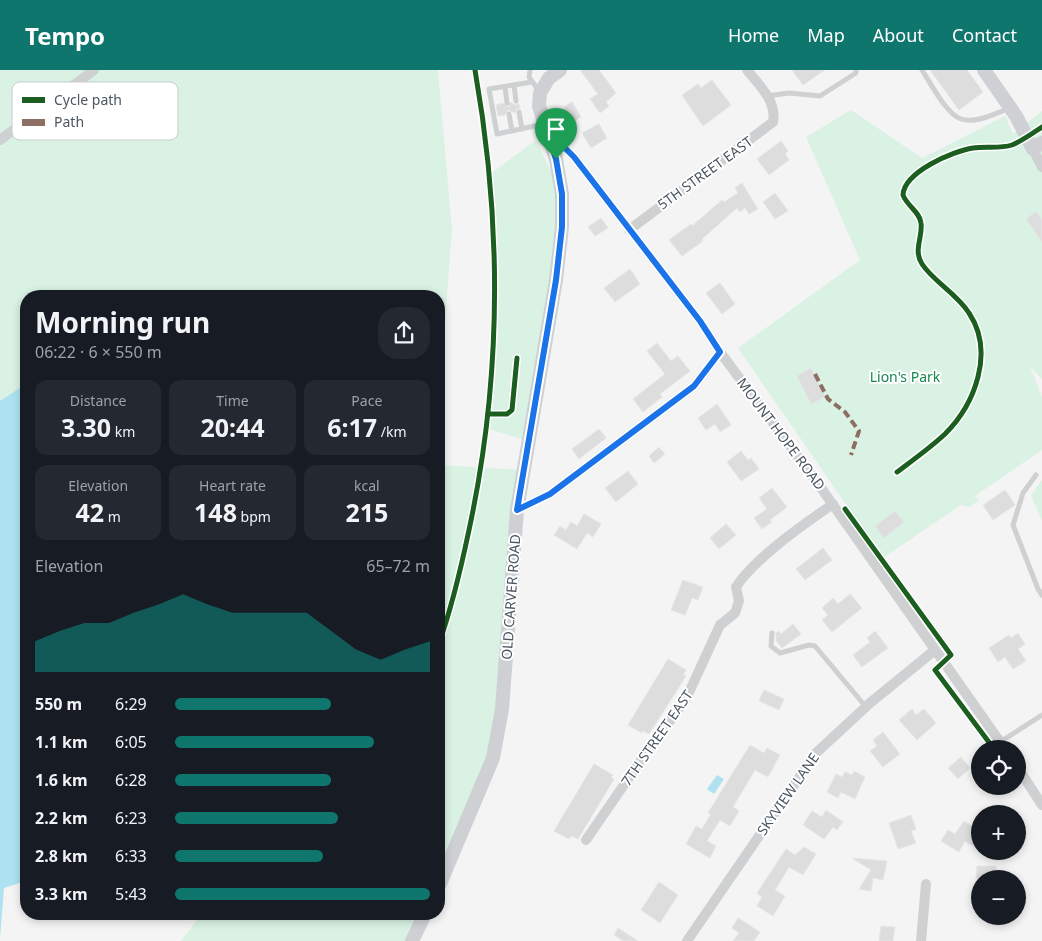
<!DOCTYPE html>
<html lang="en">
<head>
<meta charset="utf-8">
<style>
	:root { --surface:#171b24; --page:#242831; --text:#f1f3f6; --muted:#9ea1a6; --accent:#0f766e }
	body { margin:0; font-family:"Noto Sans",sans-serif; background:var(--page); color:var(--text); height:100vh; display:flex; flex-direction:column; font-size:19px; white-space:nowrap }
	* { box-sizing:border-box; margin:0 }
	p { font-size:16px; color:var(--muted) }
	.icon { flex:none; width:28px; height:28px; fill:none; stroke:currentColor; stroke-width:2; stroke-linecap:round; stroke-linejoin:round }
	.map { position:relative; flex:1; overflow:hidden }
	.side { position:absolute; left:20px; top:220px; width:425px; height:630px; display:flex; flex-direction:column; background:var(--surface); border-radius:20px; box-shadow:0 2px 8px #0003 }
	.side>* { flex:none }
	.buttons { position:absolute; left:971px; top:670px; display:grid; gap:10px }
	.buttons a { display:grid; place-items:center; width:55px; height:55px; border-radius:50%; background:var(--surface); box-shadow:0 2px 8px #0003; font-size:25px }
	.pin { position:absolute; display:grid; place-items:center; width:42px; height:42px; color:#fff; margin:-51px -21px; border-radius:50% 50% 50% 0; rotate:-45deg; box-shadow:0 0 5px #0007 }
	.pin .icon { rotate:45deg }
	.round { display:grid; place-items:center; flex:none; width:52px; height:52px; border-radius:20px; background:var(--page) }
	.summary { display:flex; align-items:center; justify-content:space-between; height:85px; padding:0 15px }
	h1 { font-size:28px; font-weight:700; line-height:38px }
	.metrics { display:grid; grid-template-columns:repeat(3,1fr); gap:8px; height:85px; padding:5px 15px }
	.metrics div { display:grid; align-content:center; border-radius:12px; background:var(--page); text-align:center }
	.metrics b { font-size:25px; font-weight:700 }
	.metrics small { font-size:14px; font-weight:400 }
	.metrics p { font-size:14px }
	.chart { height:140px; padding:10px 15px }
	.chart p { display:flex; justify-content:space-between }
	.chart svg { width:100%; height:90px; margin-top:5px; fill:var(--accent); opacity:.7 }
	ul { padding:0 15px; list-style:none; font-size:16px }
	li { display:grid; grid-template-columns:80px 60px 1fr; align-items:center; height:38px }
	li i { height:12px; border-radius:6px; background:var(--accent) }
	header { display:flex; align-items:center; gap:30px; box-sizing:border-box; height:70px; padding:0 25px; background:var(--accent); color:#fff }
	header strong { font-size:24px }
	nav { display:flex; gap:28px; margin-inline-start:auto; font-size:18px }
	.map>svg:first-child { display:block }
	.green { fill:#d9f2e3 }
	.water { fill:#aee2f0 }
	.building { fill:#ddddde; stroke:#e5e6e7 }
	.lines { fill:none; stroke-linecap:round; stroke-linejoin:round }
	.lane { stroke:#ced0d2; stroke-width:5 }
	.street { stroke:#ced0d2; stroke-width:10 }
	.secondary { stroke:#ced0d4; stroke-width:14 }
	.quiet { stroke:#8d6e63; stroke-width:4; stroke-dasharray:8 4; stroke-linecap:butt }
	.cycleway-casing { stroke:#fff; stroke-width:8 }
	.cycleway { stroke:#1b5e20; stroke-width:5 }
	.route-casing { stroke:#fff; stroke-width:10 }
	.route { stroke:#1a73e8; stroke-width:6 }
	.labels { text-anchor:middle; stroke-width:4; stroke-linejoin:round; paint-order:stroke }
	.street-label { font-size:14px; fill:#4a5661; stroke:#fff }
	.park-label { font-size:14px; fill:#17864f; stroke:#fff }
	.key { fill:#fff; stroke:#c9ccd0; stroke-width:1 }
	.key-label { font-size:14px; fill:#4a5661 }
</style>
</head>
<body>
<header>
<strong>Tempo</strong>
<nav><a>Home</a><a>Map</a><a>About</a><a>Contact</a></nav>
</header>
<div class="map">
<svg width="1042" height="871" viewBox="0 0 1042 871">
	<rect width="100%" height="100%" fill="#f4f4f4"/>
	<!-- green -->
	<g class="green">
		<polygon points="0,0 438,0 452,160 439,329 439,226 26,226 26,670 0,668"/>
		<polygon points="851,40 922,88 1005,46 1013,64 1042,41 1042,309 1030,296 1042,327 1042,380 975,426 979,431 968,437 961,435 883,488 738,278 860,190 806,67"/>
		<polygon points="536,70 562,124 528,371 485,358 495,216 489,105"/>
		<polygon points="439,395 524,400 493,688 439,803"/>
		<polygon points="1042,410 1042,451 1031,425"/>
		<polygon points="201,844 419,844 406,871 181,871"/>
	</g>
	<!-- water -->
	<g class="water">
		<polygon points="26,314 26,811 4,818 0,868 0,331"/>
		<polygon points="717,705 724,709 714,724 707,719"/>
	</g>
	<!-- building -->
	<g class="building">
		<polygon points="580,0 599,0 616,23 606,32 609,36 600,43 590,29 598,24"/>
		<polygon points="792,0 825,0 803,15"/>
		<polygon points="930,0 967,0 983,22 959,40"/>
		<polygon points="712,10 731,35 703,56 682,25 698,14 701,18"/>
		<polygon points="511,32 515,35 519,34 520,38 516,39 515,43 508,40 505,45 498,46 496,35 503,33 508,37"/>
		<polygon points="572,32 581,47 573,52 564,37"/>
		<polygon points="599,54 607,68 591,78 582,63"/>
		<polygon points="781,71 788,81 785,84 789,90 769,105 757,89"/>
		<polygon points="742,113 758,139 749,144 745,138 740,142 737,138 702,169 703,171 682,186 669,170 691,154 692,156 722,130 724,132 738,123 735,118"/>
		<polygon points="775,123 788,141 775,149 763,132"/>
		<polygon points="1036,141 1042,150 1042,172 1026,149"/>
		<polygon points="601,148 608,158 595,166 588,157"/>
		<polygon points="630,199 640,214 615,232 604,218"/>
		<polygon points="720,213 735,234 722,244 706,223"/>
		<polygon points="657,273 671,291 678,286 690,301 660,324 662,327 643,342 633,329 665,304 647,281"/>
		<polygon points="811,298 825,327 811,334 797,306"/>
		<polygon points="717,334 731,355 720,362 715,354 706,360 698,348"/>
		<polygon points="599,359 606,368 579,389 572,379"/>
		<polygon points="659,377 665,384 654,393 649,386"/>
		<polygon points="741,381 748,390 751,388 759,399 741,411 727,392"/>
		<polygon points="628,401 638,414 616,432 605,418"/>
		<polygon points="772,418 787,437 770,450 772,452 762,459 754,448 767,439 759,428"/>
		<polygon points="1005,420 1015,435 993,450 983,435"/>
		<polygon points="895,441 904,452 884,468 875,456"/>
		<polygon points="584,444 601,454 593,467 587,463 577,479 554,465 560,456 566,460 571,452 577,456"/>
		<polygon points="726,454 736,465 719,479 710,468"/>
		<polygon points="823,478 832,490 805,510 796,499"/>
		<polygon points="683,510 703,517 698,530 692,528 685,545 671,540"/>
		<polygon points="850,524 862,538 832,562 822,550 828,545 822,538 833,528 838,534"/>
		<polygon points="793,554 801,564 782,578 776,571 776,563 779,561 781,564"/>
		<polygon points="875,561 888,578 862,597 853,585 870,572 867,568"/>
		<polygon points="1018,563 1025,574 1018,579 1026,591 1013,599 1005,587 998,592 989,578 1009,565 1011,568"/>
		<polygon points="668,589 686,600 683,605 686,606 649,664 643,661 642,663 628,655"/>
		<polygon points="764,620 784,629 779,640 759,631"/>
		<polygon points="912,639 916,645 924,639 936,653 917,670 899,650"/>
		<polygon points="883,662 900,684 883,697 870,681 877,676 873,670"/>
		<polygon points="750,675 764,683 767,678 780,685 768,707 755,700 733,737 739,741 730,756 720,750 707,771 716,776 710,788 686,774 696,756 702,759 711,744 708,743"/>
		<polygon points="961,687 970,698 958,709 948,698"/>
		<polygon points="594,694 613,705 611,707 614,709 578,769 571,766 569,769 554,761"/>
		<polygon points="854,701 865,707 855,729 841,722 838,728 827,722 836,704 842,707 845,702 852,705"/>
		<polygon points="826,740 843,752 837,760 833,757 824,769 803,755 812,741 822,747"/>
		<polygon points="911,745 916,759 911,761 916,773 898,779 889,753"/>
		<polygon points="964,751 980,761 980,772 976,778 965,771 959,782 941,771 948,760 955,764"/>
		<polygon points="804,777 816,784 803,805 789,797 786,802 775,820 785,826 773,846 757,836 762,827 757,823 786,779 795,785"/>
		<polygon points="852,788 887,791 883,810 873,808 871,821 859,819 871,800"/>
		<polygon points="977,796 996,796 996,809 976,809"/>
		<polygon points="659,812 678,825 660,853 641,840"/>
		<polygon points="738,848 760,862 754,871 733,871 739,863 732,858"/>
		<polygon points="881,856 895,857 893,871 879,871"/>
		<polygon points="618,858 638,871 623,871 614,865"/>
	</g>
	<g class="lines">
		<!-- lane -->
		<g class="lane">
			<polyline points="530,0 529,7 539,21"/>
			<path d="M922,0c8,12 24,44 39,49 15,5 35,-6 49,-11"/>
			<polyline points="532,12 489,19 497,64 544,54"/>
			<polyline points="514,15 516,31"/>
			<polyline points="505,17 507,33"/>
			<polyline points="767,26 789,23 820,26 856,3 856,0"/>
			<polyline points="519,42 522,59"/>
			<polyline points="509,44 512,61"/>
			<polyline points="1036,405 1023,423 1013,455 1038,519 1042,525"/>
			<polyline points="772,563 771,576 780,583 809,575 815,576 866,637"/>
			<polyline points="1000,672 1042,645"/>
		</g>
		<!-- street -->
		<g class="street">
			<polyline points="548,61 574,87 700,251 720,282 819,415 1005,679"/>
			<polyline points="0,70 94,0"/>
			<polyline points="1033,79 1042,97"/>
			<path d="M629,160l144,-108c4,-21 -14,-37 -26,-52"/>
			<polyline points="517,440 550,424 694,316 720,282"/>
			<polyline points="1018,698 1042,735"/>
			<path d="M586,770l53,-77 47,-64 34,-74 15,-12 4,-12 -3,-14c19,-29 68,-63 97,-83"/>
			<polyline points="687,871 816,683 870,633 935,580"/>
			<polyline points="921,871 926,814"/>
		</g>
		<!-- secondary -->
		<g class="secondary">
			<polyline points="984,0 1016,46 1033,79 1042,73"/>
			<polyline points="439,816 493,688 502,639 517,440 556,210 562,157 562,124 556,89 539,36 540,23 549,8 560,0"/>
			<polyline points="412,871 425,844"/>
		</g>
		<!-- quiet -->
		<polyline class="quiet" points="815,304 828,329 845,342 859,361 851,385"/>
		<!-- cycleway casing -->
		<g class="cycleway-casing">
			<g id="cycleway">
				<polyline points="488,344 507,344 512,340 517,288"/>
				<path d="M897,402c16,-12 33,-24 48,-38 30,-30 50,-82 24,-121 -12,-19 -36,-32 -47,-49 -9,-14 1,-27 -1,-41 -1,-11 -14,-17 -18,-28 1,-23 50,-44 70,-47 13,-2 27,1 39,-3 10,-4 21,-12 30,-18"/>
				<polyline points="845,439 951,585 935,600 994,679"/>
				<path d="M439,573c13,-36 22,-75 30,-113 33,-153 33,-307 6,-460"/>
			</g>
		</g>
		<!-- cycleway -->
		<use href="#cycleway" class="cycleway"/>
	</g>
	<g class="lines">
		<!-- route casing -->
		<g class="route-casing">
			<polygon id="route" points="546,59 574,87 700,251 720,282 694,316 550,424 517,440 556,210 562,157 562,124 556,89"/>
		</g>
		<!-- route -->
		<use href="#route" class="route"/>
	</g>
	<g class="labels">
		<!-- street labels -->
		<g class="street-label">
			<text transform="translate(705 103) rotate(-36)" y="5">5TH STREET EAST</text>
			<text transform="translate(781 364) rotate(53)" y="5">MOUNT HOPE ROAD</text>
			<text transform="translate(511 527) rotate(-86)" y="5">OLD CARVER ROAD</text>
			<text transform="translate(657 668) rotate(-55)" y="5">7TH STREET EAST</text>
			<text transform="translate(788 724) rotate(-55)" y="5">SKYVIEW LANE</text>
		</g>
		<!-- park labels -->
		<g class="park-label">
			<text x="905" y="312">Lion's Park</text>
		</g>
	</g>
	<!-- legend -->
	<rect x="12" y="12" width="166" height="58" rx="8" class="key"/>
	<rect x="22" y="27" width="23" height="6" fill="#1b5e20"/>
	<rect x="22" y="49" width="23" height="7" fill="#8d6e63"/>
	<g class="key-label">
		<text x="54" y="35">Cycle path</text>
		<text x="54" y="57">Path</text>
	</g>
</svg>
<div class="buttons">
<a><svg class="icon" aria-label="locate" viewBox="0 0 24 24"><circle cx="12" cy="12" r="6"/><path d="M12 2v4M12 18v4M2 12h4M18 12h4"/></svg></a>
<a>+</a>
<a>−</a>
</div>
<div class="pin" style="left:556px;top:89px;background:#1e9e55"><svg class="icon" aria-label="arrive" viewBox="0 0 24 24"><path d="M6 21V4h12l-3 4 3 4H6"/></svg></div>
<section class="side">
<div class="summary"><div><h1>Morning run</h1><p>06:22 · 6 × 550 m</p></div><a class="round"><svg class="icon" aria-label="share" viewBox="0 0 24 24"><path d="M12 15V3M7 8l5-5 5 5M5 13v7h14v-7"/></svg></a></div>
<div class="metrics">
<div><p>Distance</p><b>3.30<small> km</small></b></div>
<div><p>Time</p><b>20:44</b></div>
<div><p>Pace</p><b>6:17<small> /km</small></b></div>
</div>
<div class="metrics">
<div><p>Elevation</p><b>42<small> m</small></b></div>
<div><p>Heart rate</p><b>148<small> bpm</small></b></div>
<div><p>kcal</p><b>215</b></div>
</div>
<div class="chart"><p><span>Elevation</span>65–72 m</p>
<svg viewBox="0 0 160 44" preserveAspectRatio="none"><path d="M0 44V29L10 24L20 20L30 20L40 15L50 11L60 6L70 11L80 15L90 15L100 15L110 15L120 24L130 33L140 38L150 33L160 29V44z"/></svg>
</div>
<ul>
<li><b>550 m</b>6:29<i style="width:61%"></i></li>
<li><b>1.1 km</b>6:05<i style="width:78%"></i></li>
<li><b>1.6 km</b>6:28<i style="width:61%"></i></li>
<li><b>2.2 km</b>6:23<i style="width:64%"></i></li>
<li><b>2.8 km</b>6:33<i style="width:58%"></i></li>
<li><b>3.3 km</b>5:43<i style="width:100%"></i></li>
</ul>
</section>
</div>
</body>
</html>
